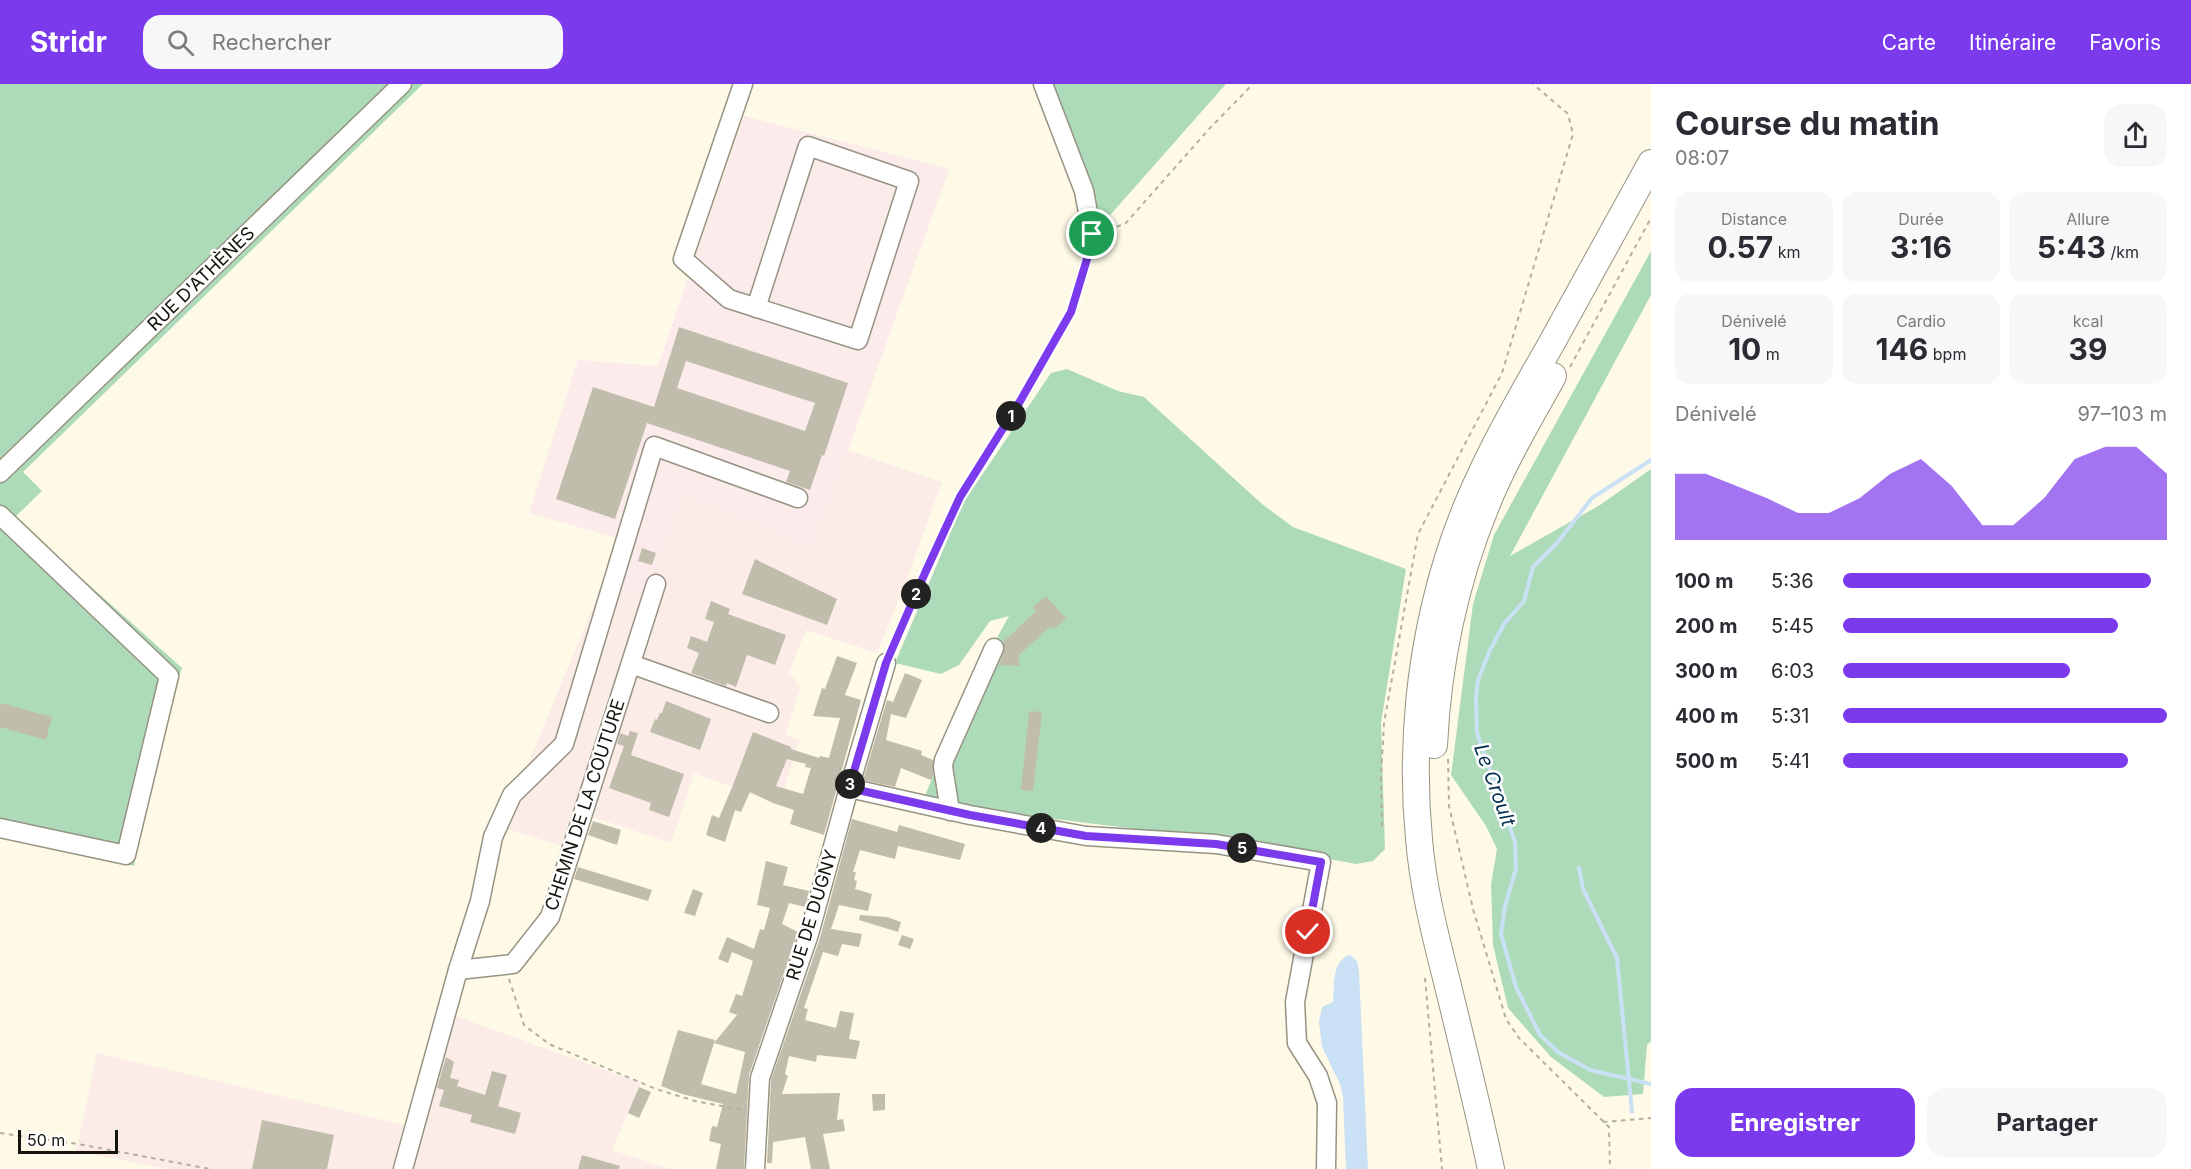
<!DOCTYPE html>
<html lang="fr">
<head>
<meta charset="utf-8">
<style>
	:root { --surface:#fff; --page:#f7f7f7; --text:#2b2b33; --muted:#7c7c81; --accent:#7c3aed }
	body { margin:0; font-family:Inter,sans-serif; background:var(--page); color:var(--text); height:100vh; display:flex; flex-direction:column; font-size:22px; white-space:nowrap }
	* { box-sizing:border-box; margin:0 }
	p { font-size:20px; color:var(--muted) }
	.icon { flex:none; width:33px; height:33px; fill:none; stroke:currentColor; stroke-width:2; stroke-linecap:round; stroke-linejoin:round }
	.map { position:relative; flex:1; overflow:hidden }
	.drawer { display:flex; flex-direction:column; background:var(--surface); width:540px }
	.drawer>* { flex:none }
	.scale { position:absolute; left:18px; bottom:15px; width:100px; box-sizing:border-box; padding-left:6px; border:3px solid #15140d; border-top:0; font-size:16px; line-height:21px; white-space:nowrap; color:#15140d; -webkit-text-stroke:4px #fff; paint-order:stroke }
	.pin { position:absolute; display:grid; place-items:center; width:51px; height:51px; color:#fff; margin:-26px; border:3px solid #fff; border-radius:50%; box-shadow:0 2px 6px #0007 }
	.km { position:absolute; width:30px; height:30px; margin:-15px; border-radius:50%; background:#222; color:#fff; font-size:16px; line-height:30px; text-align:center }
	.round { display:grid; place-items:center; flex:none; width:63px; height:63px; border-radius:18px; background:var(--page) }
	.overview { display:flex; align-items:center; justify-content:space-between; height:102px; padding:0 24px }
	h1 { font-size:33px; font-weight:700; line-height:45px }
	.metrics { display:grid; grid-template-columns:repeat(3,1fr); gap:9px; height:102px; padding:6px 24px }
	.metrics div { display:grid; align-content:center; border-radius:15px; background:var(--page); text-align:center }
	.metrics b { font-size:30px; font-weight:700 }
	.metrics small { font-size:16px; font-weight:400 }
	.metrics p { font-size:16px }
	.chart { height:168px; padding:12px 24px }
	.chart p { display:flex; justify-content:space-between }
	.chart svg { width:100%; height:108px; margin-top:6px; fill:var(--accent); opacity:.7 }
	.cta { display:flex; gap:12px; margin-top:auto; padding:12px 24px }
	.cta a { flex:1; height:69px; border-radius:18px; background:var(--accent); color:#fff; font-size:24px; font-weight:700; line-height:69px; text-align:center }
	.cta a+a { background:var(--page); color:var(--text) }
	ul { padding:0 24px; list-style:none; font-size:20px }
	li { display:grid; grid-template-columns:96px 72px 1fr; align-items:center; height:45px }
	li i { height:15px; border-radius:8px; background:var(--accent) }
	header { display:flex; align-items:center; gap:36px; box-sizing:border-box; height:84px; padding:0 30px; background:var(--accent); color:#fff }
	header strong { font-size:28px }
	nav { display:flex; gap:33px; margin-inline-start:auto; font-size:21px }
	.search { width:420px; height:54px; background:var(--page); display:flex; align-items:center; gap:15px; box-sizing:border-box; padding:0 21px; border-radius:18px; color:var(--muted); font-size:22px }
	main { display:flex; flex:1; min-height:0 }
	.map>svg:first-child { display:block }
	.industrial { fill:#fbece8 }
	.education { fill:#fcebeb }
	.green { fill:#addbb9 }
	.water { fill:#cae1f5 }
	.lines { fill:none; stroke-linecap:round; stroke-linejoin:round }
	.stream { stroke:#cae1f5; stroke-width:4 }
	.building { fill:#c1bdac; fill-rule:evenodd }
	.minor-casing { stroke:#969382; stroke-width:21 }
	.highway-casing { stroke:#969382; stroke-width:28 }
	.path { stroke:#b3b0a1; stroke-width:2; stroke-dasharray:4.5 4.5; stroke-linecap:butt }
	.minor { stroke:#fff; stroke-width:18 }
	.highway { stroke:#fff; stroke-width:26 }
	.route-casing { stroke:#fff; stroke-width:12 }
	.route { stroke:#7c3aed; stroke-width:8 }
	.labels { text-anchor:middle; stroke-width:5; stroke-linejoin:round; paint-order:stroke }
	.street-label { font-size:18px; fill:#15140d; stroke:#fff }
	.water-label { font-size:20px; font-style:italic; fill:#012f4f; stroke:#fff }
</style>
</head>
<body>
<header>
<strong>Stridr</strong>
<div class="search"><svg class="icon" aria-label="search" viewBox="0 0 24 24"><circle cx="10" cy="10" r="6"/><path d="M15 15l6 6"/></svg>Rechercher</div>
<nav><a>Carte</a><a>Itinéraire</a><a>Favoris</a></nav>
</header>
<main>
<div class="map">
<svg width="1651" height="1085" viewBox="0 0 1651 1085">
	<rect width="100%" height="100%" fill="#fefae7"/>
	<!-- industrial -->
	<g class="industrial">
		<polygon points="744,32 949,85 848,366 942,398 903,506 877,569 806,546 789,588 800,603 786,651 800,656 779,721 694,689 671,759 572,726 561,762 502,743 621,455 529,429 578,276 658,282"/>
		<polygon points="444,928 641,999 612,1066 670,1085 168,1085 76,1067 97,969 417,1044"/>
	</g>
	<!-- education -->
	<polygon class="education" points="744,32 949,85 812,464 683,410 645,515 602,500 621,455 529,429 578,276 658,282"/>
	<!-- green -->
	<g class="green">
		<polygon points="0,0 423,0 23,388 42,407 14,434 182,584 164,641 134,782 0,748"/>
		<polygon points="1040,0 1226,0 1104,138"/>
		<polygon points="1651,167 1651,211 1510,472 1600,421 1651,385 1651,957 1647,961 1643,1010 1604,1013 1551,973 1508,924 1493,861 1491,800 1497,765 1486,742 1451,691 1473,520 1494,451"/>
		<path d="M1067,285l51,22 26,6 118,107 31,23 113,42 -25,154 4,126 -12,12 -17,3c-44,-8 -89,-19 -134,-25 -100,-13 -199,-21 -298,-41l47,-114 38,-68 -19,5 -31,44 -18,9 -46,-11 68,-160 88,-130z"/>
	</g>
	<!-- water -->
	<path class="water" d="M1350,871l7,6 2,10 9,198h-22l-3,-72 -3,-13 -18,-37 -3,-25 3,-15 11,-5c2,-17 -2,-41 17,-47z"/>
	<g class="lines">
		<!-- stream -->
		<g class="stream">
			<polyline points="1651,376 1592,414 1557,459 1533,483 1524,517 1504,540 1490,566 1478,596 1476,614 1477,649 1515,758 1516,785 1505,822 1501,850 1516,903 1540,951 1558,968 1590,986 1651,1000"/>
			<polyline points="1579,784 1583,805 1617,874 1632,1028"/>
		</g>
	</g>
	<!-- building -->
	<g class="building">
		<path d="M679,243l169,56 -24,73 -2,-1 -12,35 -24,-8 4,-11 -143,-48 -32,96 -59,-20 37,-112 61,20zM686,277l129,42 -10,28 -128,-43z"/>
		<polygon points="642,464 656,469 652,481 638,477"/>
		<polygon points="755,475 837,515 827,541 742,510"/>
		<polygon points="1046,512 1066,534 1054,545 1051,542 1019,571 1019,582 999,581 1004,568 1003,558 1036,527 1033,523"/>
		<polygon points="711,517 730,525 728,530 786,551 775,581 747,571 736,603 727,599 726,602 691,589 699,569 687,564 691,552 707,558 714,538 705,535"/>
		<path d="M837,572l20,7 -12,32 16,5 -37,135 -34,-11 4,-14 -21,-7 -23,-11 -9,20 -6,-2 -10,32 -19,-7 6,-20 7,3 14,-33 20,-53 38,15v2l28,9 1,-2 9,2 11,-40 -27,-2 9,-28 3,1zM787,675l19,5 -1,3 6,1 -8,26 -27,-8z"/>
		<polygon points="905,589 922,596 906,634 891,630 886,656 922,667 921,671 933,676 933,692 931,696 901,684 895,703 863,696 887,616 893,618"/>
		<polygon points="666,617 711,635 700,666 650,648 655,635 657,636 660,629 662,629"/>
		<polygon points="0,619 52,633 46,656 0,643"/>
		<polygon points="1029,627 1042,628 1033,707 1021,706"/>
		<polygon points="630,647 638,649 631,671 684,690 669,733 649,726 651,719 609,704 624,662 617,660 620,649 628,652"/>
		<polygon points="852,735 897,748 899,741 965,760 960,776 898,762 895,775 860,766 853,788 856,788 854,796 857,797 855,805 872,810 868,827 839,821 831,845 862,850 859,863 842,860 838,872 823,868 804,924 808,925 805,936 836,944 840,927 854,929 849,955 860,957 856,975 817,971 816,978 789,972 785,990 788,992 782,1010 840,1009 837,1036 843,1035 845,1047 823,1050 830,1085 811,1085 805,1053 773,1058 772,1079 767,1079 771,996 820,854"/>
		<polygon points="593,737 621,746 617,761 588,751"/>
		<polygon points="766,777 788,783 783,801 809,807 805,823 789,819 782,840 798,848 749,991 744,1085 716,1085 721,1060 709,1057 712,1042 717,1043 723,1020 682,1010 661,1002 678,946 715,956 701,1000 736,1010 745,968 714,959 737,931 729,928 736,910 742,912 753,877 732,868 728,879 718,875 727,853 754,865 760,845 764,846 770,824 757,821"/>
		<polygon points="578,783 652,806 648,817 574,795"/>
		<polygon points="693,805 703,809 695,832 684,829"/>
		<polygon points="860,831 887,833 901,838 898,848 859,836"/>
		<polygon points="902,851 914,855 910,865 898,861"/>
		<polygon points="446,973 454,978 450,994 459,996 457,1002 485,1011 492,987 507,991 498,1022 521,1029 515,1050 470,1038 472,1031 439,1022 444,1006 437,1004"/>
		<polygon points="639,1003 651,1008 639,1034 628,1029"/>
		<polygon points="872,1010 885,1010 885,1026 873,1027"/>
		<polygon points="262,1036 334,1051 327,1085 252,1085"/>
		<polygon points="582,1071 620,1082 619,1085 578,1085"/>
	</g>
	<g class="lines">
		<!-- minor casing -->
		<g class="minor-casing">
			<g id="minor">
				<polyline points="743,0 683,175 729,215 858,256 909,97 808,62 756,224"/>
				<polyline points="1043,0 1084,107 1092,150"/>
				<polyline points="0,389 402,0"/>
				<polyline points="0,431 169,592 126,771 0,744"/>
				<polyline points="631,580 769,629"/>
				<polyline points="849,704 970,731 1086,752 1216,760 1321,778 1295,918 1297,959 1318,992 1327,1019 1326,1085"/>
				<polyline points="950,727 943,683 944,676 994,564"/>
				<polyline points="458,886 513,880 550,833 656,500"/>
				<polyline points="403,1085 458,886 480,817 493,753 512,711 564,660 654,362 798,414"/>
				<polyline points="755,1085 760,994 809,850 849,704 886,579"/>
			</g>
		</g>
		<!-- highway casing -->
		<g class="highway-casing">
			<g id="highway">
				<path d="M1434,661c4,-82 21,-163 52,-239 18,-45 44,-88 67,-130"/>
				<path d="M1491,1085c-13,-61 -28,-122 -43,-183 -12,-48 -25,-97 -29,-147 -9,-94 1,-191 29,-281 23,-75 63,-144 102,-212 34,-61 67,-122 101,-183"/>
			</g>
		</g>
		<!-- path -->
		<g class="path">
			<polyline points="1108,145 1125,140 1210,44 1253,0"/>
			<polyline points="1570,283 1651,134"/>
			<polyline points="892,566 960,413 1019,319 1071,228 1090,166"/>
			<polyline points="1448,675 1449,722 1473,825 1506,935 1519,954 1609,1043 1610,1085"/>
			<polyline points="1382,742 1381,692 1384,639 1418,450 1502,289 1573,50 1568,30 1533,0"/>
			<polyline points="1425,894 1442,1085"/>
			<polyline points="509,895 524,941 549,960 656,1005 695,1017 743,1026"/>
			<polyline points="1603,1038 1651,1034"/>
			<polyline points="0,1049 78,1060 210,1085"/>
		</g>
		<!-- minor -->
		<use href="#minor" class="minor"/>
		<!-- highway -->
		<use href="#highway" class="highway"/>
	</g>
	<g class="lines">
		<!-- route casing -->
		<g class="route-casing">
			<polyline id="route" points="1092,150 1090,165 1071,228 1019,319 960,413 925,489 886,579 849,704 970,731 1086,752 1216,760 1321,778 1308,848"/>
		</g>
		<!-- route -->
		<use href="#route" class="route"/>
	</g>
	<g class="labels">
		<!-- street labels -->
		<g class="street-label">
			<text transform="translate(201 195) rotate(-44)" y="6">RUE D'ATHÈNES</text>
			<text transform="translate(585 721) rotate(-72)" y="6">CHEMIN DE LA COUTURE</text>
			<text transform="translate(812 831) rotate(-73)" y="6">RUE DE DUGNY</text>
		</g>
		<!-- water labels -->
		<g class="water-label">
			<text transform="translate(1495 701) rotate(70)" y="7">Le Croult</text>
		</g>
	</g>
</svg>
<div class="scale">50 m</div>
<div class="pin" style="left:1092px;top:150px;background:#1e9e55"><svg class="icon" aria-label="arrive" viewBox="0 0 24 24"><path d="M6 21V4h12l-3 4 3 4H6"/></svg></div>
<div class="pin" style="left:1308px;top:848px;background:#d93025"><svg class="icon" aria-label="check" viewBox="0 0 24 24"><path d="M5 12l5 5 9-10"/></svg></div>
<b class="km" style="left:1011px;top:332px">1</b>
<b class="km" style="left:916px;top:510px">2</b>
<b class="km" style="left:850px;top:700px">3</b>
<b class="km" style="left:1041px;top:744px">4</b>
<b class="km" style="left:1242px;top:764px">5</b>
</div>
<section class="drawer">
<div class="overview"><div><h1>Course du matin</h1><p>08:07</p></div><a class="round"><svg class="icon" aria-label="share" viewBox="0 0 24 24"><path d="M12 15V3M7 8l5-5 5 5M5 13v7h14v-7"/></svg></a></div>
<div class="metrics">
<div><p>Distance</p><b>0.57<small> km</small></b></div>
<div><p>Durée</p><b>3:16</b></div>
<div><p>Allure</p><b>5:43<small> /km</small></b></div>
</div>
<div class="metrics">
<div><p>Dénivelé</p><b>10<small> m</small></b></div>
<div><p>Cardio</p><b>146<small> bpm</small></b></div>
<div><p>kcal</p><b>39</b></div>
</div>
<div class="chart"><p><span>Dénivelé</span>97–103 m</p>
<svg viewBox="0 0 160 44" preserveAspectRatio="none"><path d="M0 44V17L10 17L20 22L30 27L40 33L50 33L60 27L70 17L80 11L90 22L100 38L110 38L120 27L130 11L140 6L150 6L160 17V44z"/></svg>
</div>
<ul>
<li><b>100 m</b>5:36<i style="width:95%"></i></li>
<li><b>200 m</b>5:45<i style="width:85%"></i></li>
<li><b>300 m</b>6:03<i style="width:70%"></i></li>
<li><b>400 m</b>5:31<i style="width:100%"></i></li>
<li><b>500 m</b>5:41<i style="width:88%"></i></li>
</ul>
<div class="cta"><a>Enregistrer</a><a>Partager</a></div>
</section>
</main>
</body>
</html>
